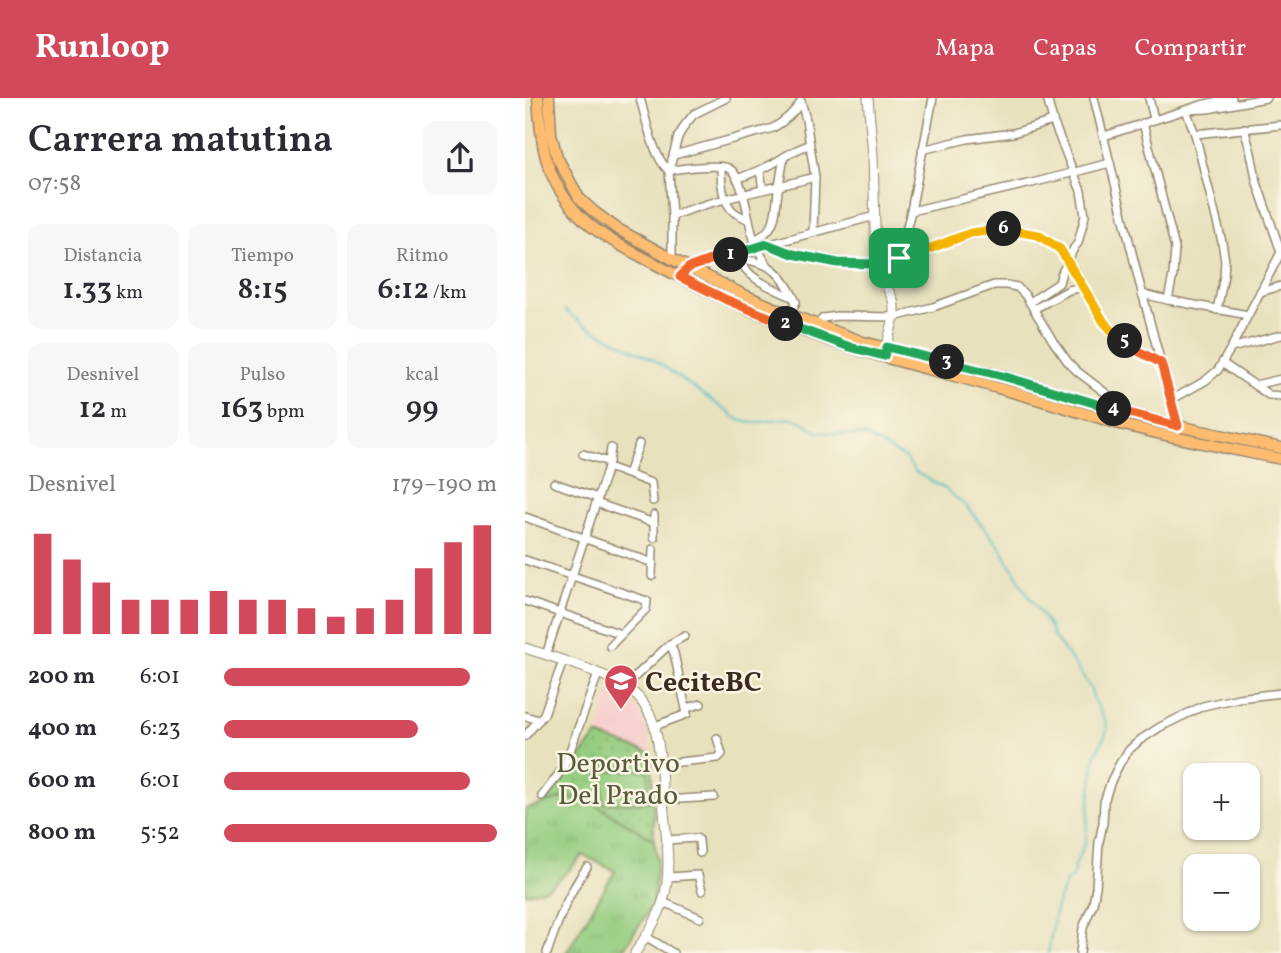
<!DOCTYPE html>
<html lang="es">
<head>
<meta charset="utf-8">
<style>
	:root { --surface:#fff; --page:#f7f7f7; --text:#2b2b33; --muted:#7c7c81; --accent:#d1495b }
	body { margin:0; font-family:Vollkorn,serif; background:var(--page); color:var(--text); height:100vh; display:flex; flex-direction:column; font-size:26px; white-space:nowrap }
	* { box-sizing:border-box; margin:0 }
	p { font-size:23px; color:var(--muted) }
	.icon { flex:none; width:38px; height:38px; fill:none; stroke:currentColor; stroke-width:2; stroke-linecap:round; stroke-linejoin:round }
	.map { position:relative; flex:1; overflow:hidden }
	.sheet { display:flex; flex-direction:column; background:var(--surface); width:525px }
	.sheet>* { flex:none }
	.fabs { position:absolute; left:658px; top:665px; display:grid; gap:14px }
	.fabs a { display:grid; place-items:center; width:77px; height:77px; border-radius:14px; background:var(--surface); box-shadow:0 2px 5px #0004; font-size:35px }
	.pin { position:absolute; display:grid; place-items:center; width:60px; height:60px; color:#fff; margin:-30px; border-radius:14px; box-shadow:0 4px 10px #0006 }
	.km { position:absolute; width:35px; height:35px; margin:-18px; border-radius:50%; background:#222; color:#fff; font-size:19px; line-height:35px; text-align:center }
	.round { display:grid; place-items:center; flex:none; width:74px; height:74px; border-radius:14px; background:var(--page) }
	.head { display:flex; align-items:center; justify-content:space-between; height:119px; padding:0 28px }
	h1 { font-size:38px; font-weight:600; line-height:52px }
	.stats { display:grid; grid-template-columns:repeat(3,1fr); gap:10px; height:119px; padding:7px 28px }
	.stats div { display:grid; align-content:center; border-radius:14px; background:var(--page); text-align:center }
	.stats b { font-size:30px; font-weight:600 }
	.stats small { font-size:19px; font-weight:400 }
	.stats p { font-size:19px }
	.chart { height:196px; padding:14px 28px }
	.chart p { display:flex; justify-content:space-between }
	.chart svg { width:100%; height:126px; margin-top:7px; stroke:var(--accent); stroke-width:6 }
	ul { padding:0 28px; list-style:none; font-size:23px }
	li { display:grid; grid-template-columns:112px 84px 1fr; align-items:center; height:52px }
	li i { height:18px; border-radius:9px; background:var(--accent) }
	header { display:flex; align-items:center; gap:42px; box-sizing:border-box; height:98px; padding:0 35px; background:var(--accent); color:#fff }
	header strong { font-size:33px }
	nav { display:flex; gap:38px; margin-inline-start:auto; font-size:24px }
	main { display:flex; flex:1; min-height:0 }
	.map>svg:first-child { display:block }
	.built { fill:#f7d0ce }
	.grass { fill:url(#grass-tufts); stroke:#687c50; stroke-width:2 }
	.park { fill:url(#park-dots); stroke:#687c50; stroke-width:2 }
	.pitch { fill:#96ce81; stroke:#687c50; stroke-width:2 }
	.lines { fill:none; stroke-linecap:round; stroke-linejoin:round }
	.stream { stroke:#4bbac1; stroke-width:2 }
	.minor-casing { stroke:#92866e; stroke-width:10 }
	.tertiary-casing { stroke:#92866e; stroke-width:11 }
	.primary-casing { stroke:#92866e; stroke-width:13 }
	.minor { stroke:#fff; stroke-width:7 }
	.tertiary { stroke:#fff; stroke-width:9 }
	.primary { stroke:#fdbc70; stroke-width:10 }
	.split-1-casing { stroke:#fff; stroke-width:14 }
	.split-2-casing { stroke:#fff; stroke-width:14 }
	.split-3-casing { stroke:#fff; stroke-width:14 }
	.split-4-casing { stroke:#fff; stroke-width:14 }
	.split-5-casing { stroke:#fff; stroke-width:14 }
	.split-6-casing { stroke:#fff; stroke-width:14 }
	.split-7-casing { stroke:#fff; stroke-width:14 }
	.split-1 { stroke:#22a559; stroke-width:9 }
	.split-2 { stroke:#f0652b; stroke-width:9 }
	.split-3 { stroke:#22a559; stroke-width:9 }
	.split-4 { stroke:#22a559; stroke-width:9 }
	.split-5 { stroke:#f0652b; stroke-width:9 }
	.split-6 { stroke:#f5b400; stroke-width:9 }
	.split-7 { stroke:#f5b400; stroke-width:9 }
	.labels { text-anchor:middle; stroke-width:5; stroke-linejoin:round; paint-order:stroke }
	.poi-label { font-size:28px; font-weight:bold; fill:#3b2a1e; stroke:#fcf5e5; text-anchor:start }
	.park-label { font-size:28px; fill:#565b3c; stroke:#fcf5e5 }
</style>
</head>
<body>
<header>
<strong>Runloop</strong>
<nav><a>Mapa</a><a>Capas</a><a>Compartir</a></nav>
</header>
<main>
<section class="sheet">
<div class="head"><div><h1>Carrera matutina</h1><p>07:58</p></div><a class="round"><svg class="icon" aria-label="share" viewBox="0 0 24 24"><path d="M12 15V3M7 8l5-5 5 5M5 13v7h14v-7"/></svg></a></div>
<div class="stats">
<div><p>Distancia</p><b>1.33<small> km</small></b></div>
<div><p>Tiempo</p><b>8:15</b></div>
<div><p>Ritmo</p><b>6:12<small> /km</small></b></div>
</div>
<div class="stats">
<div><p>Desnivel</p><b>12<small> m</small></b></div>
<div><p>Pulso</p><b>163<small> bpm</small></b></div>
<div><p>kcal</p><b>99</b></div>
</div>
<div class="chart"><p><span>Desnivel</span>179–190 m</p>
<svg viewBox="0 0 160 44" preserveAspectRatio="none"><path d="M5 44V9M15 44V18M25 44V26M35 44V32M45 44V32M55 44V32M65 44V29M75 44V32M85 44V32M95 44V35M105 44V38M115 44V35M125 44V32M135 44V21M145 44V12M155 44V6"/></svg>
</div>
<ul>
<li><b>200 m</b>6:01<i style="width:90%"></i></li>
<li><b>400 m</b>6:23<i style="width:71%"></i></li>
<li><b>600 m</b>6:01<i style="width:90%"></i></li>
<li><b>800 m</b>5:52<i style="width:100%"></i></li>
</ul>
</section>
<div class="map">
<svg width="756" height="855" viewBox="0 0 756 855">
	<defs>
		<pattern id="grass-tufts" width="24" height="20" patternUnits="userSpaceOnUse" patternTransform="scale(1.75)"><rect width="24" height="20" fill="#96ce81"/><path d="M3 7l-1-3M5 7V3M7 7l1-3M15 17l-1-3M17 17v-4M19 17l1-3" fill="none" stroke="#82b16f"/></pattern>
		<pattern id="park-dots" width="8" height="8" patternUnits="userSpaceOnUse" patternTransform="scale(1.75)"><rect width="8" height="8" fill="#96ce81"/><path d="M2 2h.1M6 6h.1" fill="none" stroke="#82b16f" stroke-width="1.8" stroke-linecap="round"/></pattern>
	</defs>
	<rect width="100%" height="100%" fill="#fcf5e5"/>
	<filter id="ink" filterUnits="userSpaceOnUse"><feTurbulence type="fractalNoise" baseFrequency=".0143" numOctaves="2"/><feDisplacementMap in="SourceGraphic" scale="14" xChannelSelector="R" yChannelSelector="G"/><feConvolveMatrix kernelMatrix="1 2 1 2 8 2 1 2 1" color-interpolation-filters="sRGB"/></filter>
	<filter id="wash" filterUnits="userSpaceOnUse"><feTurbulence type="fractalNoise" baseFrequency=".00686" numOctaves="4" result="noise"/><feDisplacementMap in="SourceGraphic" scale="28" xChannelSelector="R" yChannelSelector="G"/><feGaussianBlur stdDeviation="1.57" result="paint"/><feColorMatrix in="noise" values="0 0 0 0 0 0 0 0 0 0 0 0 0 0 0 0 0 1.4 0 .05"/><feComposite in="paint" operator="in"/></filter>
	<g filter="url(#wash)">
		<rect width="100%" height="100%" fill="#e8e1bd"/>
		<!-- built -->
		<polygon class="built" points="87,586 99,592 108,603 119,623 124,641 127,656 72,637"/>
		<!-- grass -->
		<path class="grass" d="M42,699l21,3 66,40 3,17 -4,47 -32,49h-55l49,-82 -32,-16c-18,18 -30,38 -58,38v-84z"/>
		<!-- park -->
		<polygon class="park" points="72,637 127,656 129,742 63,702 42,699 20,705"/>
		<!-- pitch -->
		<polygon class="pitch" points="123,672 124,704 79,706 78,673"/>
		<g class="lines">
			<!-- stream -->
			<path class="stream" d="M40,212l19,15 69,34 86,61c5,1 11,3 17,3 13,-2 25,-6 39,-4 10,1 14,10 24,13l46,4 40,22 10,14 29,16 22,18 34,41 25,43 25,37 3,9 20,26 18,27 2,9 13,25 1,8 -12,25 -10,87 -11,24 -1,9 -7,6 -10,25 -8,46"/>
		</g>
	</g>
	<g filter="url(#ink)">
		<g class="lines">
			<!-- minor casing -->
			<g class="minor-casing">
				<g id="minor">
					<path d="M115,0c6,21 13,59 29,73 11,-3 49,-7 59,-3 15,6 20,51 24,65 4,13 9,24 17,34"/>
					<polyline points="569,0 614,183 653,328"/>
					<polyline points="624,0 629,21"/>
					<polyline points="276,3 281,22 290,79 288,134"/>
					<polyline points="618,25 650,150 648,177 643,202"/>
					<polyline points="719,30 726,55 732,85 756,154"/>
					<polyline points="670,36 756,27"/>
					<polyline points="579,38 676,7 707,0"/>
					<polyline points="397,52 442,41 488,35 528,23"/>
					<path d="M149,57l99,-27c12,-7 20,-14 28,-26"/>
					<path d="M196,70c0,14 1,34 13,44 4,3 10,5 15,8"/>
					<polyline points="235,72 238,92"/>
					<path d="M212,81c12,-5 25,-9 37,-16 12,-7 21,-14 35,-18"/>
					<polyline points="386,113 511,84 585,65"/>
					<path d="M147,118c46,-18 95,-26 143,-39"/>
					<path d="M229,142c24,-10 21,-28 24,-49 2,-11 4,-22 6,-34"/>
					<path d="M242,146c30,12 61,18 94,19 5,0 11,1 16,1 7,-1 14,-4 21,-6 46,-11 91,-40 140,-23 35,13 46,61 67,88 14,18 36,30 56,40"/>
					<path d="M207,157c11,5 26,6 37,12 13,7 21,22 27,35l-3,6 -7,5"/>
					<path d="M215,160c5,21 36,31 54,40"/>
					<polyline points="374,160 386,113 408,0"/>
					<polyline points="147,162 147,118 144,73 153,39 160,27 169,16 201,0"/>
					<polyline points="155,179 163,170 175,165 350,118"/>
					<polyline points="735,194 756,188"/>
					<polyline points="617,196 643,202 723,217"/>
					<polyline points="505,204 534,185 536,177 549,150 553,145 560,118 556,93 528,23 522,0"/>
					<polyline points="509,211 544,192 558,189"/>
					<polyline points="692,212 699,178 700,163 697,144 670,36 661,12 683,11 741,0"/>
					<polyline points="292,227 298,220 312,218 369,219 408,209 469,187 481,187 492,189 500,197 528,243 543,264 553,274 582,296 598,313"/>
					<polyline points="706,250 756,237"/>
					<polyline points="697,265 744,297 756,298"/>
					<polyline points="730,287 756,281"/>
					<polyline points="646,302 680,283 693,272 706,250 756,154"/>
					<polyline points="58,356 84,364"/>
					<polyline points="83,369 126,385 128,403"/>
					<polyline points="103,376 114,346"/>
					<polyline points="29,385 73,400"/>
					<polyline points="71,405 129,425"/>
					<polyline points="0,419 128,465"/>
					<polyline points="129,440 129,417"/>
					<polyline points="0,462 122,503 121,511 85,548"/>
					<polyline points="127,478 128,451"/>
					<polyline points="0,503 96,536"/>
					<polyline points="21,557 83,369 86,350"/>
					<polyline points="100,588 145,546 160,538"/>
					<polyline points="162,610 176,606"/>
					<polyline points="0,618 14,622"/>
					<polyline points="130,628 162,616 149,555 145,546"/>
					<polyline points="0,638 19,616 38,563"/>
					<polyline points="135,666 193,660 197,656 192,640"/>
					<polyline points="17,698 39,669 73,576"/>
					<polyline points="138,702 189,699"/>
					<polyline points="141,742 171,740 174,742 175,755"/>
					<polyline points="143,779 173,777 177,793"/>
					<polyline points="138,804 175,820"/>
					<polyline points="120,838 148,855"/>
					<path d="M22,855c11,-32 20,-58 40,-86"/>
					<polyline points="555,855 558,830 568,806 571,789 574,744 578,725 579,704 586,683 595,665 604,652 615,642 635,629 678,608 713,600 756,595"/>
				</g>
			</g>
			<!-- tertiary casing -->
			<g class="tertiary-casing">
				<g id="tertiary">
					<polyline points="343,0 348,57 351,166 368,202 369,208 369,219 360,255"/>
					<path d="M0,550c29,10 93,27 113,49 7,8 13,18 16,28 7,23 7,50 9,74 2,33 10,70 0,102 -5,19 -18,36 -28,52"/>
				</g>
			</g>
			<!-- primary casing -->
			<g class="primary-casing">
				<g id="primary">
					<path d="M13,0c3,48 7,81 41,117 22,23 53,36 80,51 61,33 125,60 191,81 48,15 99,27 148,41 41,11 81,24 122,36 53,14 107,24 161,35"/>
					<polyline points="24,0 26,36 32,59 54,100 68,113 91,130 147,161 217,196 261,215 338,244 481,279 577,308 653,328 756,350"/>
				</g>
			</g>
			<!-- minor -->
			<use href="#minor" class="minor"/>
			<!-- tertiary -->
			<use href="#tertiary" class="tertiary"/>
			<!-- primary -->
			<use href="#primary" class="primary"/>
		</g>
	</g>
	<g class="lines" filter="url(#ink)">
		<!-- split-1 casing -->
		<g class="split-1-casing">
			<polyline id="split-1" points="206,157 242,146 268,156 313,165 351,166 374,160"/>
		</g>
		<!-- split-2 casing -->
		<g class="split-2-casing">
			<polyline id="split-2" points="206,157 188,161 163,170 155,179 202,202 261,226"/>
		</g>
		<!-- split-3 casing -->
		<g class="split-3-casing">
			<polyline id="split-3" points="261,226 325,249 359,258 362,249 422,264"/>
		</g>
		<!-- split-4 casing -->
		<g class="split-4-casing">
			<polyline id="split-4" points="422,264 481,279 589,311"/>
		</g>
		<!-- split-5 casing -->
		<g class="split-5-casing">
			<polyline id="split-5" points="589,311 653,328 636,265 613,253 600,243"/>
		</g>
		<!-- split-6 casing -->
		<g class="split-6-casing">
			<polyline id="split-6" points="479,131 513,137 535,151 579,224 590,236 600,243"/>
		</g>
		<!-- split-7 casing -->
		<g class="split-7-casing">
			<polyline id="split-7" points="374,160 388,157 446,135 479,131"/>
		</g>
		<!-- split-1 -->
		<use href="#split-1" class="split-1"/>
		<!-- split-2 -->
		<use href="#split-2" class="split-2"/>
		<!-- split-3 -->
		<use href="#split-3" class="split-3"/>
		<!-- split-4 -->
		<use href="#split-4" class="split-4"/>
		<!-- split-5 -->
		<use href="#split-5" class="split-5"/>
		<!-- split-6 -->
		<use href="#split-6" class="split-6"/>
		<!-- split-7 -->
		<use href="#split-7" class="split-7"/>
	</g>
	<!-- icons -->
	<defs>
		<g id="school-pin" transform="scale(1.75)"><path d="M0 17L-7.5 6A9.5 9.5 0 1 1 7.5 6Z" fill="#d1495b" stroke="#fcf5e5"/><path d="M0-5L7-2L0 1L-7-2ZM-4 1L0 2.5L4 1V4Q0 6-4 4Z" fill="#fff"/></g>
	</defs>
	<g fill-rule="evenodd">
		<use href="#school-pin" x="96" y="583"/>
	</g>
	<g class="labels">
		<!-- poi labels -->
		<g class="poi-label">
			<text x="120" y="593">CeciteBC</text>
		</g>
		<!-- park labels -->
		<g class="park-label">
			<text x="93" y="674">Deportivo<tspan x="93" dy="32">Del Prado</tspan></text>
		</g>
	</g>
</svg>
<div class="fabs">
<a>+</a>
<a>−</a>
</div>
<div class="pin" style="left:374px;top:160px;background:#1e9e55"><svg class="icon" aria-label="arrive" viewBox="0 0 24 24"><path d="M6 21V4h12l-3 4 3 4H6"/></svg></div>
<b class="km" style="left:206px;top:157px">1</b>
<b class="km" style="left:261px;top:226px">2</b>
<b class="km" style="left:422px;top:264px">3</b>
<b class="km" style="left:589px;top:311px">4</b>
<b class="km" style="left:600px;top:243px">5</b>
<b class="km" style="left:479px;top:131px">6</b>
</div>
</main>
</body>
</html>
